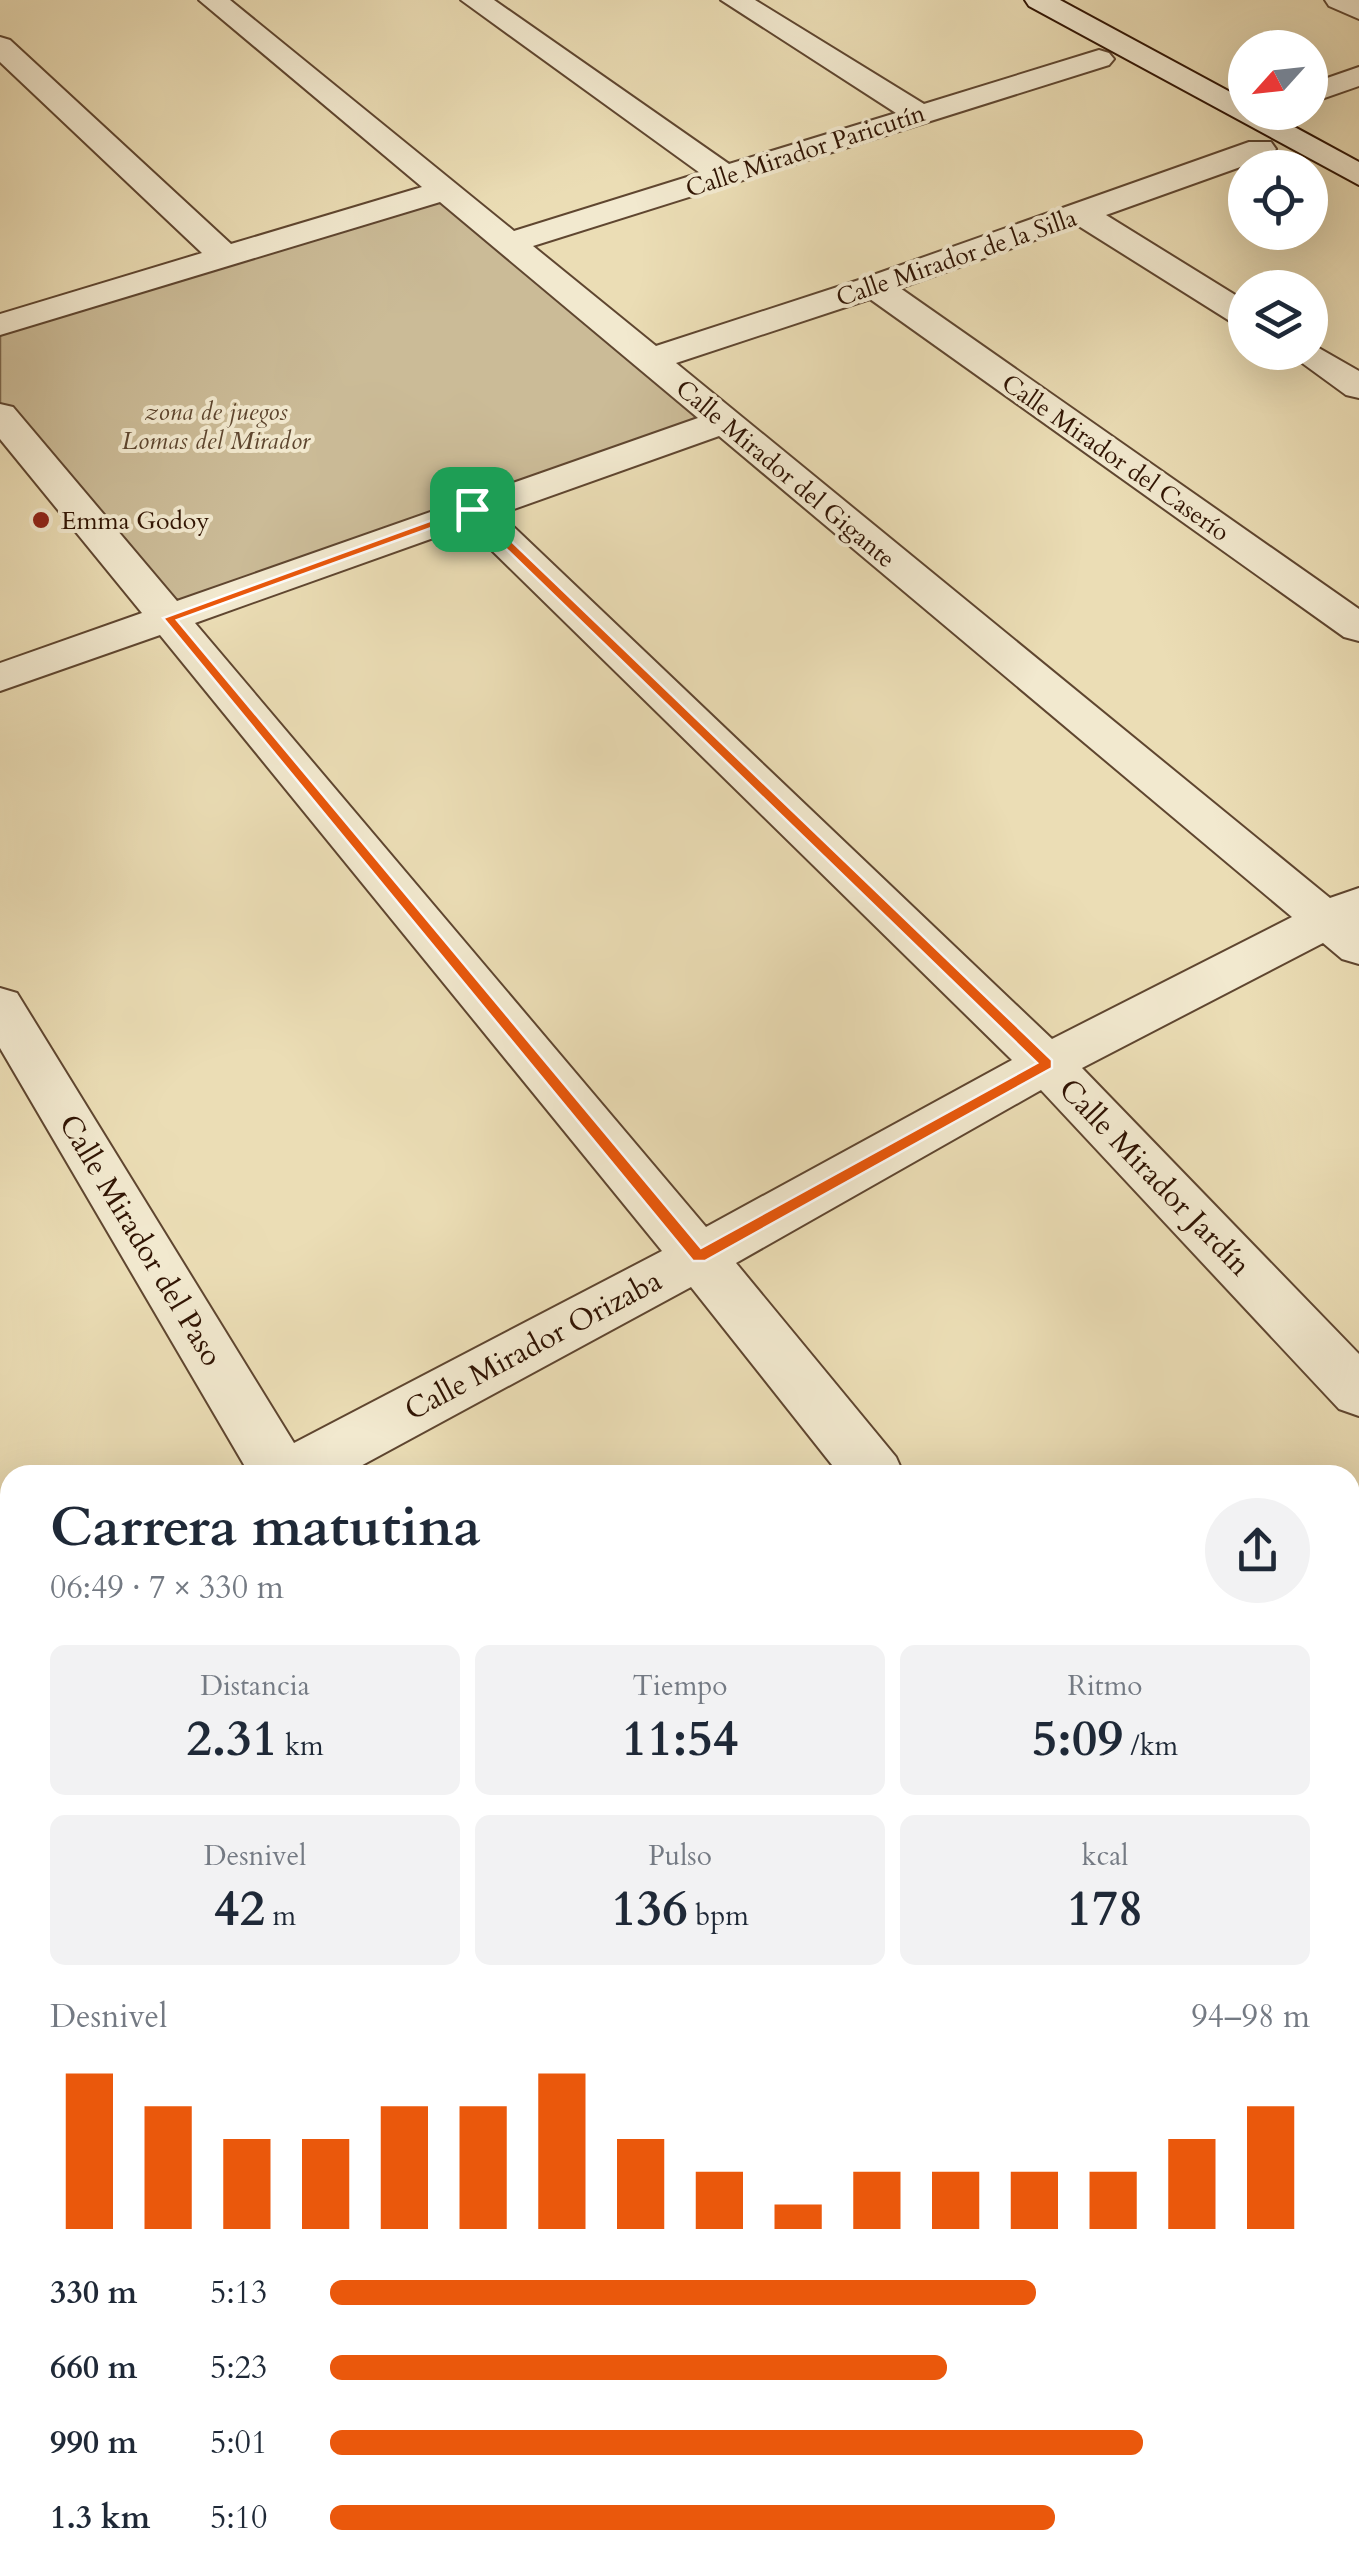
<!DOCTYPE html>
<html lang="es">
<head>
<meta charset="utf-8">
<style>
	:root { --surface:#fff; --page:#f2f2f3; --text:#1f2937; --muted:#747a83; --accent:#ea580c }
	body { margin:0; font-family:Cardo,serif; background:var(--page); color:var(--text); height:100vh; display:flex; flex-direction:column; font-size:38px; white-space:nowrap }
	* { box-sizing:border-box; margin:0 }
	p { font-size:32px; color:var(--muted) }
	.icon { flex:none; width:55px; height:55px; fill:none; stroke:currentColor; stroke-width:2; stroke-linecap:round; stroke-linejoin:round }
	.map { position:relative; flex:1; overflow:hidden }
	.panel { position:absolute; left:0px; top:1465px; width:1360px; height:1110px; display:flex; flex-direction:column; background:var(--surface); border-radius:30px 30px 0 0; box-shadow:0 10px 40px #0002 }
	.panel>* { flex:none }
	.needle { width:65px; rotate:243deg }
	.controls { position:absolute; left:1228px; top:30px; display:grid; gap:20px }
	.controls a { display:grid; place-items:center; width:100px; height:100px; border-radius:50%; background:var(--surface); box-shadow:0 10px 40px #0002; font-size:50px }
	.pin { position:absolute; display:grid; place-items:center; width:85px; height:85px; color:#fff; margin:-42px; border-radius:20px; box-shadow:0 5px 15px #0006 }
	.round { display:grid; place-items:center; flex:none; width:105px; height:105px; border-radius:52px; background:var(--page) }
	.overview { display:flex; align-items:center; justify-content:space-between; height:170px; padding:0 50px }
	h1 { font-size:55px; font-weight:700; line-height:75px }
	.stats { display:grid; grid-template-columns:repeat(3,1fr); gap:15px; height:170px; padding:10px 50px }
	.stats div { display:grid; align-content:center; border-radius:15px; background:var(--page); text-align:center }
	.stats b { font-size:50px; font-weight:700 }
	.stats small { font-size:28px; font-weight:400 }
	.stats p { font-size:28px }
	.chart { height:280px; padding:20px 50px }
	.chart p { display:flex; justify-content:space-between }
	.chart svg { width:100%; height:180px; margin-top:10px; stroke:var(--accent); stroke-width:6 }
	ul { padding:0 50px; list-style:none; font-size:32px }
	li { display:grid; grid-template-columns:160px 120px 1fr; align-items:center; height:75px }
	li i { height:25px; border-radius:12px; background:var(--accent) }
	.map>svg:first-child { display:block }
	.green { fill:#cbbb97; stroke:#7e684d; stroke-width:2.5 }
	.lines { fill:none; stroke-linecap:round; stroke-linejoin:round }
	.street-casing { stroke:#5f4630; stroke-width:4 }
	.secondary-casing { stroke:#301403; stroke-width:4 }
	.street { fill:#f2e9cf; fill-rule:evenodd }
	.secondary { fill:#f2e9cf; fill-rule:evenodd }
	.route { fill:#ea580c; stroke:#fff; stroke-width:2.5; fill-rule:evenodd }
	.poi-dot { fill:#8f2418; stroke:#f2e9cf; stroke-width:4 }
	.labels { text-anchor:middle; stroke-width:8; stroke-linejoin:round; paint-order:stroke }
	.far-street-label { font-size:25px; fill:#301403; stroke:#f2e9cf }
	.far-park-label { font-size:25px; font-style:italic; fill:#5e462f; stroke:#f2e9cf }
	.far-poi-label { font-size:25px; fill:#301403; stroke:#f2e9cf; text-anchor:start }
	.street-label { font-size:30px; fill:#301403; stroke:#f2e9cf }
</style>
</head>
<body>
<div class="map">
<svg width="1359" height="2575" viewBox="0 0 1359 2575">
	<rect width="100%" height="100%" fill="#ebddb5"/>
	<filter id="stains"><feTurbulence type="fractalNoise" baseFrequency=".002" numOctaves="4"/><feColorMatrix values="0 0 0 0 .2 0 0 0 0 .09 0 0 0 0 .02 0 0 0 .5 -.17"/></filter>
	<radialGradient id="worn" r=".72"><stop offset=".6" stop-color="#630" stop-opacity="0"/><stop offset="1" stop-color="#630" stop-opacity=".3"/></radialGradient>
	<!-- green -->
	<polygon class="green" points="446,186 723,413 165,616 0,423 0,322"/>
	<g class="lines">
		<!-- street casing -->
		<g class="street-casing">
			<g id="street">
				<path d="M199,0h31l284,231 186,-58 -239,-173h33l235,164 167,-51 -175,-113h34l169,104 175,-54 10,3 5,6 -5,6 -576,181 123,100 206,-67 387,-137h22l5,7 -5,7 -165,59 139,86v25l-12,-3 -156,-98 -177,63 459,321v32l-15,-4 -474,-338 -194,64 654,535 29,-10v76l-17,-5 -19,-16 -241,125 277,286v62l-20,-7 -298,-319 -305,173 160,194 8,18h-64l-149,-188 -347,188h-94l-250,-427v-60l17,5 277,450 368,-192 -502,-616 -160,56v-28l142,-50 -142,-174v-35l13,3 164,194 521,-183 -258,-216 -440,133v-21l202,-61 -202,-191v-25l10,3 221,204 191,-57zM719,436l573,481 -240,122 -552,-525zM467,526l545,534 -306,167 -511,-604z"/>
				<polygon points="1325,0 1359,0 1359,19 1329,6"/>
				<polygon points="1359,67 1359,86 1310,103 1310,84"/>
				<polygon points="1310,343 1359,371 1359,398 1346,395 1287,352 1310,352"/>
				<polygon points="10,1595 10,1654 0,1658 0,1599"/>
				<polygon points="0,2101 10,2105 10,2199 0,2194"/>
				<polygon points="131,2565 213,2565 217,2575 135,2575"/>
			</g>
		</g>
		<!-- secondary casing -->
		<g class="secondary-casing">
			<g id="secondary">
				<polygon points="1025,0 1060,0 1245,100 1245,112 1267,112 1359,162 1359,185 1029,6"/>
				<polygon points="1359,1788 1359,1856 1350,1860 1350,1792"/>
				<polygon points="1359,2068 1359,2142 1350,2146 1350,2072"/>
				<polygon points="240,2565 333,2565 329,2575 236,2575"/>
				<polygon points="662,2565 754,2565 750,2575 658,2575"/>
			</g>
		</g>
		<!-- street -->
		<use href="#street" class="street"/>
		<!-- secondary -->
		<use href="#secondary" class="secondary"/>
	</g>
	<!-- route -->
	<path class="route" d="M468,507h8l576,553v8l-347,193h-12l-530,-643zM470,514l567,549 -336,185 -524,-628z"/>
	<!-- markers -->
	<circle class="poi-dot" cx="41" cy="520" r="10"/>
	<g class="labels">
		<!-- far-street labels -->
		<g class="far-street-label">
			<text transform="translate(805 150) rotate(-18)" y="9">Calle Mirador Paricutín</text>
			<text transform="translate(956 257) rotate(-19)" y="9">Calle Mirador de la Silla</text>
			<text transform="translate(1116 457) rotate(35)" y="9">Calle Mirador del Caserío</text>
			<text transform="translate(786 473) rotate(40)" y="9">Calle Mirador del Gigante</text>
		</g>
		<!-- far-park labels -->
		<g class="far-park-label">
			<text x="216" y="420">zona de juegos<tspan x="216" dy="29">Lomas del Mirador</tspan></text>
		</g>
		<!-- far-poi labels -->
		<g class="far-poi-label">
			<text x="61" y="529">Emma Godoy</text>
		</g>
		<!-- street labels -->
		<g class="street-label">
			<text transform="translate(1155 1177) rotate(46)" y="10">Calle Mirador Jardín</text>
			<text transform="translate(141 1240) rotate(59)" y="10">Calle Mirador del Paso</text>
			<text transform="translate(533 1345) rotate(-28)" y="10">Calle Mirador Orizaba</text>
		</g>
	</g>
	<rect width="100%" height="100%" filter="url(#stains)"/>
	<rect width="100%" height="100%" fill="url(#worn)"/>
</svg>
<div class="controls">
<a><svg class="needle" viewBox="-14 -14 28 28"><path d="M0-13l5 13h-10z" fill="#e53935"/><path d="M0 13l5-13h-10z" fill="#747a83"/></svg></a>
<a><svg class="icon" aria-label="locate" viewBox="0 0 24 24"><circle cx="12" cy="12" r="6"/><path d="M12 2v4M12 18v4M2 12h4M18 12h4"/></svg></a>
<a><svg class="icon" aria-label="layers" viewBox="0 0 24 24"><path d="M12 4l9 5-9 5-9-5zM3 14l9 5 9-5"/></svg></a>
</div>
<div class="pin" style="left:472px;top:509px;background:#1e9e55"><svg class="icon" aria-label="arrive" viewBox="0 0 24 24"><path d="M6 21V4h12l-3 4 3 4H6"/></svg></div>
<section class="panel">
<div class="overview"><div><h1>Carrera matutina</h1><p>06:49 · 7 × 330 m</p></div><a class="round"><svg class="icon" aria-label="share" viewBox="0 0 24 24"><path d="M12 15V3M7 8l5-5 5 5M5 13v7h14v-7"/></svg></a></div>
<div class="stats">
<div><p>Distancia</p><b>2.31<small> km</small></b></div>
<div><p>Tiempo</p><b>11:54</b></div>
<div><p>Ritmo</p><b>5:09<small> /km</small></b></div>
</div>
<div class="stats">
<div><p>Desnivel</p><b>42<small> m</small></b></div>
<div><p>Pulso</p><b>136<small> bpm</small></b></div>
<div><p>kcal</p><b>178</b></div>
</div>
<div class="chart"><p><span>Desnivel</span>94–98 m</p>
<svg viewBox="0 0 160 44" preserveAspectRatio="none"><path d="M5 44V6M15 44V14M25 44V22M35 44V22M45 44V14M55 44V14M65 44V6M75 44V22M85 44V30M95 44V38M105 44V30M115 44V30M125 44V30M135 44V30M145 44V22M155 44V14"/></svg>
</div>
<ul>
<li><b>330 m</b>5:13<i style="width:72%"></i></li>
<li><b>660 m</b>5:23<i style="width:63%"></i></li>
<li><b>990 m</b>5:01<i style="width:83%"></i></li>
<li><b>1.3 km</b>5:10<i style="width:74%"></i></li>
</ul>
</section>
</div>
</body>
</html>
